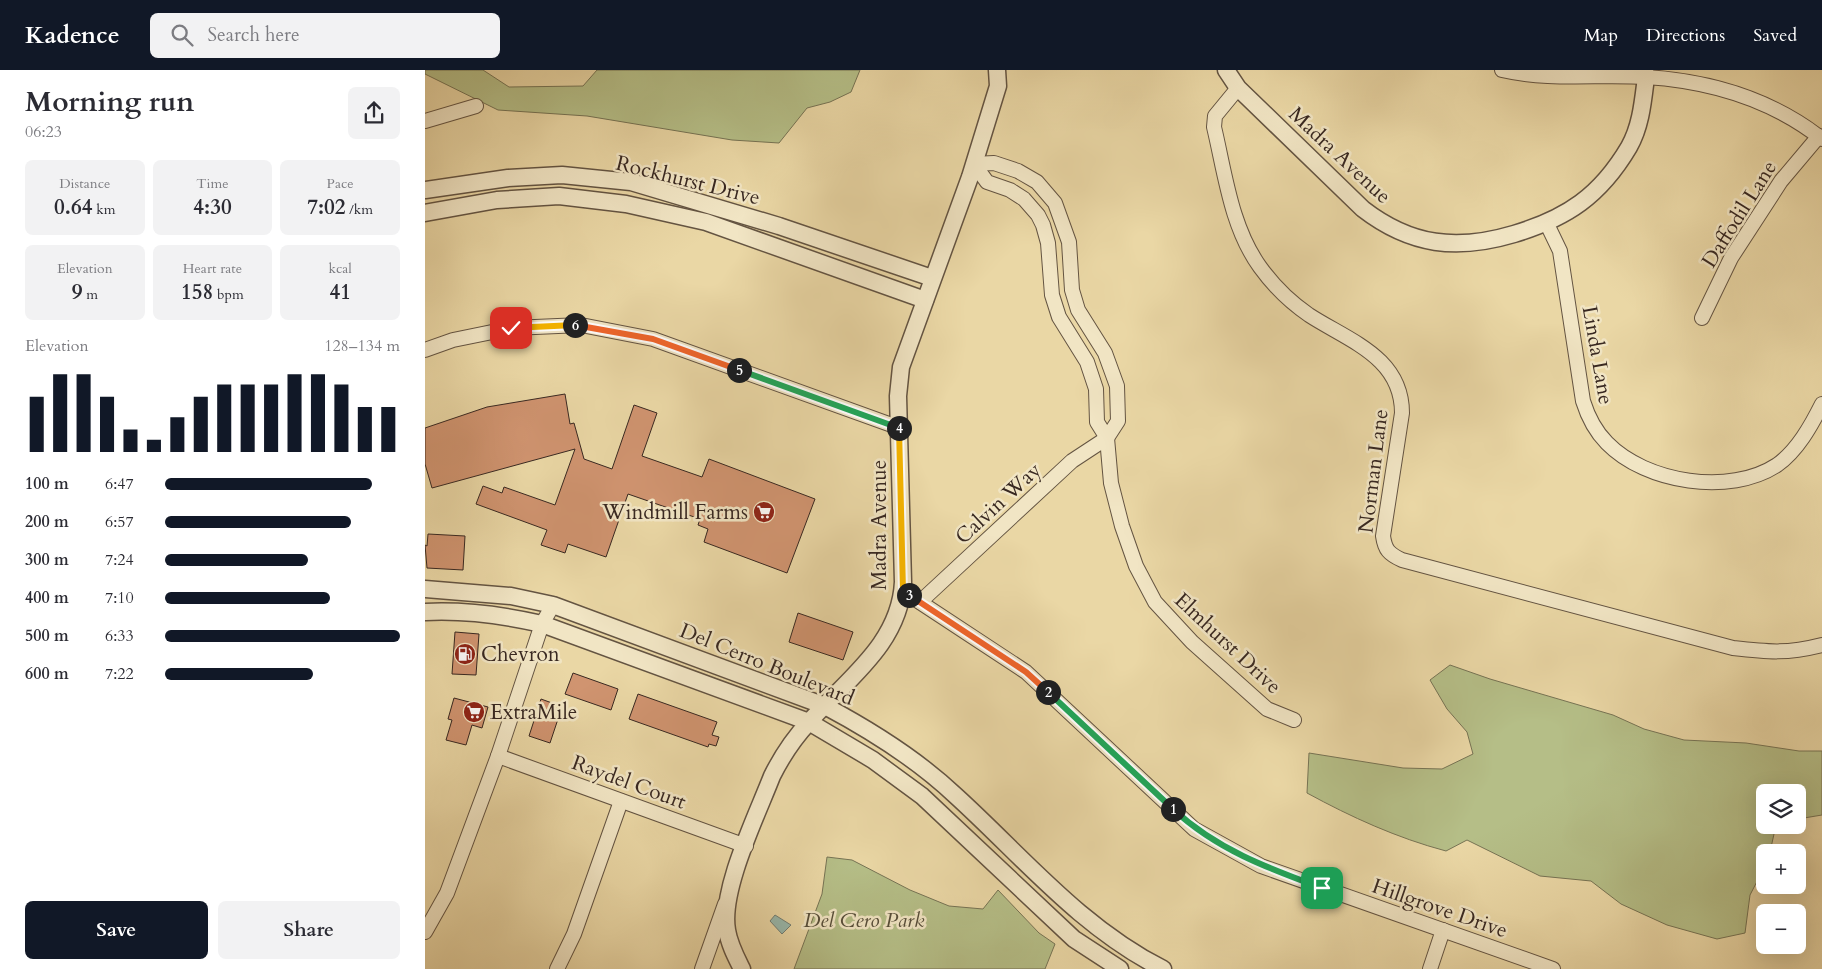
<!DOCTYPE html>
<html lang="en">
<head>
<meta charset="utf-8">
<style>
	:root { --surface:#fff; --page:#f2f2f3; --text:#2b2b33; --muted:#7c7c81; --accent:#111827 }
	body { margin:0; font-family:Cardo,serif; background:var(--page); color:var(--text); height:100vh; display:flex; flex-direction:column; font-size:19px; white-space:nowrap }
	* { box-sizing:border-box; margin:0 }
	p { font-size:16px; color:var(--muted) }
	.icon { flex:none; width:28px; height:28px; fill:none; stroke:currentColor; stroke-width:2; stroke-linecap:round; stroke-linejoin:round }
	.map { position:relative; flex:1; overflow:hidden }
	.sheet { display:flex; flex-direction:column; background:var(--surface); width:425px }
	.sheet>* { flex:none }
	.fabs { position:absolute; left:1331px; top:714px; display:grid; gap:10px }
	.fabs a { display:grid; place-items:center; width:50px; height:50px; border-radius:8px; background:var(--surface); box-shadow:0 5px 20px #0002; font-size:25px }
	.pin { position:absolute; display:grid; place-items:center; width:42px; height:42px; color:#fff; margin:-21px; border-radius:10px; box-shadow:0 2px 8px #0006 }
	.km { position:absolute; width:25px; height:25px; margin:-12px; border-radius:50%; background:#222; color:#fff; font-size:14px; line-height:25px; text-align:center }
	.round { display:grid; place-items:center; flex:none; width:52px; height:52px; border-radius:8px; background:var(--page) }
	.head { display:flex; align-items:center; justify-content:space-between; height:85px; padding:0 25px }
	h1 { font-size:28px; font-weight:600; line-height:38px }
	.figures { display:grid; grid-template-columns:repeat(3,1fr); gap:8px; height:85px; padding:5px 25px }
	.figures div { display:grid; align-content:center; border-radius:8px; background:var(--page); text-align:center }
	.figures b { font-size:21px; font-weight:600 }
	.figures small { font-size:14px; font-weight:400 }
	.figures p { font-size:14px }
	.chart { height:140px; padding:10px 25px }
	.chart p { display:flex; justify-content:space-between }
	.chart svg { width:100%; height:90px; margin-top:5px; stroke:var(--accent); stroke-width:6 }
	.button { display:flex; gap:10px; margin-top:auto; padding:10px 25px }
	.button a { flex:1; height:58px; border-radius:8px; background:var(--accent); color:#fff; font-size:20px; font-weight:600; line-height:58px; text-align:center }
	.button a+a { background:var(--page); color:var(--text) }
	ul { padding:0 25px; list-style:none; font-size:16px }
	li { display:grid; grid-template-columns:80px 60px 1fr; align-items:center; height:38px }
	li i { height:12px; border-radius:6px; background:var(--accent) }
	header { display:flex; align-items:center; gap:30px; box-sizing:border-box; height:70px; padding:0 25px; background:var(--accent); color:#fff }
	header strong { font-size:24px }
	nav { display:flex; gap:28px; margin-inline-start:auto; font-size:18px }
	.search { width:350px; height:45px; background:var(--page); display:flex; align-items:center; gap:12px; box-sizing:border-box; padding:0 18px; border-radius:8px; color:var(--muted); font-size:19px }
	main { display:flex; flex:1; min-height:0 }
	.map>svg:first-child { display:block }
	.green { fill:#b5be87; stroke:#767354 }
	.water { fill:#98b8ac; stroke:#727e74 }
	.building { fill:#d09470; stroke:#382821 }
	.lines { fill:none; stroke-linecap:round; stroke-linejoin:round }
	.minor-casing { stroke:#645442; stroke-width:16 }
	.tertiary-casing { stroke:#645442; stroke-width:19 }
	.minor { stroke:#f1e5c4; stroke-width:14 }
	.tertiary { stroke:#f1e5c4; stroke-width:16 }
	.split-1-casing { stroke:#fff; stroke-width:10 }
	.split-2-casing { stroke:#fff; stroke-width:10 }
	.split-3-casing { stroke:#fff; stroke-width:10 }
	.split-4-casing { stroke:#fff; stroke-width:10 }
	.split-5-casing { stroke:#fff; stroke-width:10 }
	.split-6-casing { stroke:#fff; stroke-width:10 }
	.split-7-casing { stroke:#fff; stroke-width:10 }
	.split-1 { stroke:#22a559; stroke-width:6 }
	.split-2 { stroke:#22a559; stroke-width:6 }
	.split-3 { stroke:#f0652b; stroke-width:6 }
	.split-4 { stroke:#f5b400; stroke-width:6 }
	.split-5 { stroke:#22a559; stroke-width:6 }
	.split-6 { stroke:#f0652b; stroke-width:6 }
	.split-7 { stroke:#f5b400; stroke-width:6 }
	.labels { text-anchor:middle; stroke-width:5; stroke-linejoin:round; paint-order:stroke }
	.street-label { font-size:21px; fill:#382821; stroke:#f1e5c4 }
	.poi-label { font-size:21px; fill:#382821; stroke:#f1e5c4; text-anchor:start }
	.park-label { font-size:21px; font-style:italic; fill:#574e3a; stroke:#f1e5c4 }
</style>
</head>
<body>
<header>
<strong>Kadence</strong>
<div class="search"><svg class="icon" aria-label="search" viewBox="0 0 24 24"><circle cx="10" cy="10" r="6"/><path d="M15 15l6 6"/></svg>Search here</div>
<nav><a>Map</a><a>Directions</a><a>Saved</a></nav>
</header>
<main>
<section class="sheet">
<div class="head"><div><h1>Morning run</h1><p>06:23</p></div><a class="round"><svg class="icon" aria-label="share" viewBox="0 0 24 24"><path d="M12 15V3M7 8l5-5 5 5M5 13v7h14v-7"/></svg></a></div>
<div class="figures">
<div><p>Distance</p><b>0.64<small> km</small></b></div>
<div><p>Time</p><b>4:30</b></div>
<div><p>Pace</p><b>7:02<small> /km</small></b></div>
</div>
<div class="figures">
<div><p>Elevation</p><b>9<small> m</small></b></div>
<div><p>Heart rate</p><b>158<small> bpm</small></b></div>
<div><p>kcal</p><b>41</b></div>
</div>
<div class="chart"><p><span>Elevation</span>128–134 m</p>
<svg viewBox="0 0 160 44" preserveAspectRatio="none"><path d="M5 44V17M15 44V6M25 44V6M35 44V17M45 44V33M55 44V38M65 44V27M75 44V17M85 44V11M95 44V11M105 44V11M115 44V6M125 44V6M135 44V11M145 44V22M155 44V22"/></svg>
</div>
<ul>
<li><b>100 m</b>6:47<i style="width:88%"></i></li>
<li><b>200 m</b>6:57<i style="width:79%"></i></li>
<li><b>300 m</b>7:24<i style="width:61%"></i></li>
<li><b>400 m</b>7:10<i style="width:70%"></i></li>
<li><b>500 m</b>6:33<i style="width:100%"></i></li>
<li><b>600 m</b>7:22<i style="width:63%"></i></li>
</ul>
<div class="button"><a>Save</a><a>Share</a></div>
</section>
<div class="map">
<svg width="1397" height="899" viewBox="0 0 1397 899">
	<rect width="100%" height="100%" fill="#ead7a5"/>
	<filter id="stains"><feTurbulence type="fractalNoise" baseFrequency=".004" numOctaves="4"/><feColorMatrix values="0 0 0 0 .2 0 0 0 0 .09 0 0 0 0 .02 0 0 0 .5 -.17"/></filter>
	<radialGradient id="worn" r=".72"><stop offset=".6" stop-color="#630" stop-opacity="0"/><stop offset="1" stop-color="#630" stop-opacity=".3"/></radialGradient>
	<!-- green -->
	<g class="green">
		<polygon points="0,0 58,0 84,17 158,16 172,0 435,0 426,22 405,32 382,38 354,73 307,70 162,46 73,40 0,4"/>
		<path d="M1025,595l40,14 123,36 31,14 40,11 62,3 53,8h23v64l-24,4 -1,-27h-32v33h11l-6,27h-5v14l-15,29 -5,38 -28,6 -50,-14 -46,-21 -30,-23 -51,-5 -73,-36 -21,11c-49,-13 -95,-34 -139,-58l2,-40 94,15 39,1 31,-15 -6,-22 -20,-23 -17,-29z"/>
		<polygon points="402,787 427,790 485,820 524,836 558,839 573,820 614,863 630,874 620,899 369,899 397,824"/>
	</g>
	<!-- water -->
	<polygon class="water" points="350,845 366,855 357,864 345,851"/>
	<!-- building -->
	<g class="building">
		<polygon points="140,324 145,354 149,353 159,389 187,399 209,335 232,343 217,386 277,407 284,389 390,429 362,503 279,472 283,459 273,455 275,449 203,424 181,487 143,474 140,483 116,475 122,460 51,434 58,416 77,423 79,417 130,435 150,379 7,418 0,394 0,358 62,337"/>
		<polygon points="3,464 40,466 38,500 2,498 0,475 2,476"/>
		<polygon points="373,543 428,562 418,590 364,572"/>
		<polygon points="30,562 54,564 51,605 27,604"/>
		<polygon points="148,603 193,619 186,640 140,624"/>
		<polygon points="213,624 292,652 287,665 294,667 291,676 284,674 283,677 204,649"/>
		<polygon points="29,628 63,637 57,658 47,655 41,675 21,670 27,650 23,649"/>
		<polygon points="116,629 127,633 123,645 133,649 125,673 104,666"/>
	</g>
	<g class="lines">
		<!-- minor casing -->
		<g class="minor-casing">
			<g id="minor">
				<path d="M1077,0c47,11 96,4 144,7 64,4 125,22 176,62"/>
				<path d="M813,18l-23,28 -1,11c11,46 17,100 46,140 13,18 30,35 49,48 40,26 93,42 93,98l-19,123c2,14 6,18 19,24l331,88c35,4 54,6 89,-3"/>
				<polyline points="0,51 51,36"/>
				<polyline points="549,94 562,112 585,120 599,129 613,145 618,155 623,173 627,225 634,247 662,292 671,319 672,352 682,368 686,413 697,456 711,496 730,532 767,572 842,639 869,650"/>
				<path d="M1121,152l14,29 23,150c5,16 12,30 24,42 39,40 123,53 170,22 20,-14 34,-39 45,-61"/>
				<polyline points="1277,248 1306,188 1356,111 1394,66"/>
				<polyline points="0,280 28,270 87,258 156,255 228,269 475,358"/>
				<polyline points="478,521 601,602 769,759 836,796 1128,899"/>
				<polyline points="495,532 647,391 682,368 693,351 692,316 680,283 653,240 647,220 644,172 630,133 612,112 593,101 569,93 549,94"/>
				<polyline points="73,686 321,776"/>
				<polyline points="0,862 22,823 73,686 117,554 128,535"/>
				<polyline points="132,899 149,864 196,731"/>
				<polyline points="277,899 300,834"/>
				<polyline points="1005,899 1018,860"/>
			</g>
		</g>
		<!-- tertiary casing -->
		<g class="tertiary-casing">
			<g id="tertiary">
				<path d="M801,0l12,18 125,121c48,37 94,42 151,25 53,-16 86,-38 115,-87 12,-21 14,-46 17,-70l-1,-7"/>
				<polyline points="0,120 83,108 137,105 206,112 354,156 507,208"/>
				<polyline points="0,143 72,130 134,126 201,134 281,152 500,230"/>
				<path d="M0,519l86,7 42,9 272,101c47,25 92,53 131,90 67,61 124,131 207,173"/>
				<path d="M0,542c41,-2 78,3 117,12l267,98 64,38 49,36 152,143 46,30"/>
				<path d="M317,899c-6,-12 -13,-25 -15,-39 -7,-40 30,-115 45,-154 10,-20 22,-38 37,-54 37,-42 91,-78 94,-140l-5,-186 3,-29 69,-190 28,-91 -1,-16"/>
			</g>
		</g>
		<!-- minor -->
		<use href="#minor" class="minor"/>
		<!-- tertiary -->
		<use href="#tertiary" class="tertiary"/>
	</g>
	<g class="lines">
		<!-- split-1 casing -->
		<g class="split-1-casing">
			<path id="split-1" d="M748,739c43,40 94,59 149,79"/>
		</g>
		<!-- split-2 casing -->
		<g class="split-2-casing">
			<polyline id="split-2" points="623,622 748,739"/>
		</g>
		<!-- split-3 casing -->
		<g class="split-3-casing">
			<polyline id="split-3" points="484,525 601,602 623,622"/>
		</g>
		<!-- split-4 casing -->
		<g class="split-4-casing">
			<polyline id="split-4" points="474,358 478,521 484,525"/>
		</g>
		<!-- split-5 casing -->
		<g class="split-5-casing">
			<polyline id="split-5" points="314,300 474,358"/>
		</g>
		<!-- split-6 casing -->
		<g class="split-6-casing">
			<polyline id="split-6" points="150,255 228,269 314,300"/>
		</g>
		<!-- split-7 casing -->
		<g class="split-7-casing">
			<polyline id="split-7" points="86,258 150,255"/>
		</g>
		<!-- split-1 -->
		<use href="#split-1" class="split-1"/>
		<!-- split-2 -->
		<use href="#split-2" class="split-2"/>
		<!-- split-3 -->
		<use href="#split-3" class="split-3"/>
		<!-- split-4 -->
		<use href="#split-4" class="split-4"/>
		<!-- split-5 -->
		<use href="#split-5" class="split-5"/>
		<!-- split-6 -->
		<use href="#split-6" class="split-6"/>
		<!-- split-7 -->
		<use href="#split-7" class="split-7"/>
	</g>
	<!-- icons -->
	<defs>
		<g id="supermarket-disc" transform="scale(1.125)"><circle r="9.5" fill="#8f2418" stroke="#f1e5c4"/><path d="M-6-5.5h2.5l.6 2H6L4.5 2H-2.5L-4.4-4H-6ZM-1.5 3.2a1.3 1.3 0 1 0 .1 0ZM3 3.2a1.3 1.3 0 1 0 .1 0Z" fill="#fff"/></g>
		<g id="fuel-disc" transform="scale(1.125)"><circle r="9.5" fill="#8f2418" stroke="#f1e5c4"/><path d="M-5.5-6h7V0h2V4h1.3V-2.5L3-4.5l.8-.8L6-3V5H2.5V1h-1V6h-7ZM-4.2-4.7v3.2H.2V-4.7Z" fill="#fff"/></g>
	</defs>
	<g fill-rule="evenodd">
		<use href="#supermarket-disc" x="339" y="442"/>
		<use href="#fuel-disc" x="40" y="584"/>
		<use href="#supermarket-disc" x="49" y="642"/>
	</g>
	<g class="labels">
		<!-- street labels -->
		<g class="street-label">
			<text transform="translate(915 85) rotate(43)" y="7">Madra Avenue</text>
			<text transform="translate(263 110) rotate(14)" y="7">Rockhurst Drive</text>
			<text transform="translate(1314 144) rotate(-58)" y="7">Daffodil Lane</text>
			<text transform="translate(1173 285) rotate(80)" y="7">Linda Lane</text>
			<text transform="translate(948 401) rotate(-83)" y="7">Norman Lane</text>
			<text transform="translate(573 433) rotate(-43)" y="7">Calvin Way</text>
			<text transform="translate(454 455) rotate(-90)" y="7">Madra Avenue</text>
			<text transform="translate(803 573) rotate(43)" y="7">Elmhurst Drive</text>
			<text transform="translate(342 594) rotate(22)" y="7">Del Cerro Boulevard</text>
			<text transform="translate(204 712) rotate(20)" y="7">Raydel Court</text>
			<text transform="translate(1015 838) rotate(19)" y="7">Hillgrove Drive</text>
		</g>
		<!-- poi labels -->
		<g class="poi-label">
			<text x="323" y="449" text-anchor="end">Windmill Farms</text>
			<text x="56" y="591">Chevron</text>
			<text x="65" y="649">ExtraMile</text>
		</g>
		<!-- park labels -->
		<g class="park-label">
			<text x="439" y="857">Del Cero Park</text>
		</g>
	</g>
	<rect width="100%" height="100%" filter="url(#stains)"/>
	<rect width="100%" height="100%" fill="url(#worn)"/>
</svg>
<div class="fabs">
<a><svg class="icon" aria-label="layers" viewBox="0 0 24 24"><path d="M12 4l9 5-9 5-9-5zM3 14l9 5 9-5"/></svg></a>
<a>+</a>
<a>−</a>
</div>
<div class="pin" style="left:897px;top:818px;background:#1e9e55"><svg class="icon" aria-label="arrive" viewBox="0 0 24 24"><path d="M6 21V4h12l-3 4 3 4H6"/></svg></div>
<div class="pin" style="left:86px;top:258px;background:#d93025"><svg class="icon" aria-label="check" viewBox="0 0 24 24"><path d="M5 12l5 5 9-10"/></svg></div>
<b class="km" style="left:748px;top:739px">1</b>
<b class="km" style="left:623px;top:622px">2</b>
<b class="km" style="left:484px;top:525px">3</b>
<b class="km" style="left:474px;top:358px">4</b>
<b class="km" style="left:314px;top:300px">5</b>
<b class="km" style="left:150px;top:255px">6</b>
</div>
</main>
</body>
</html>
